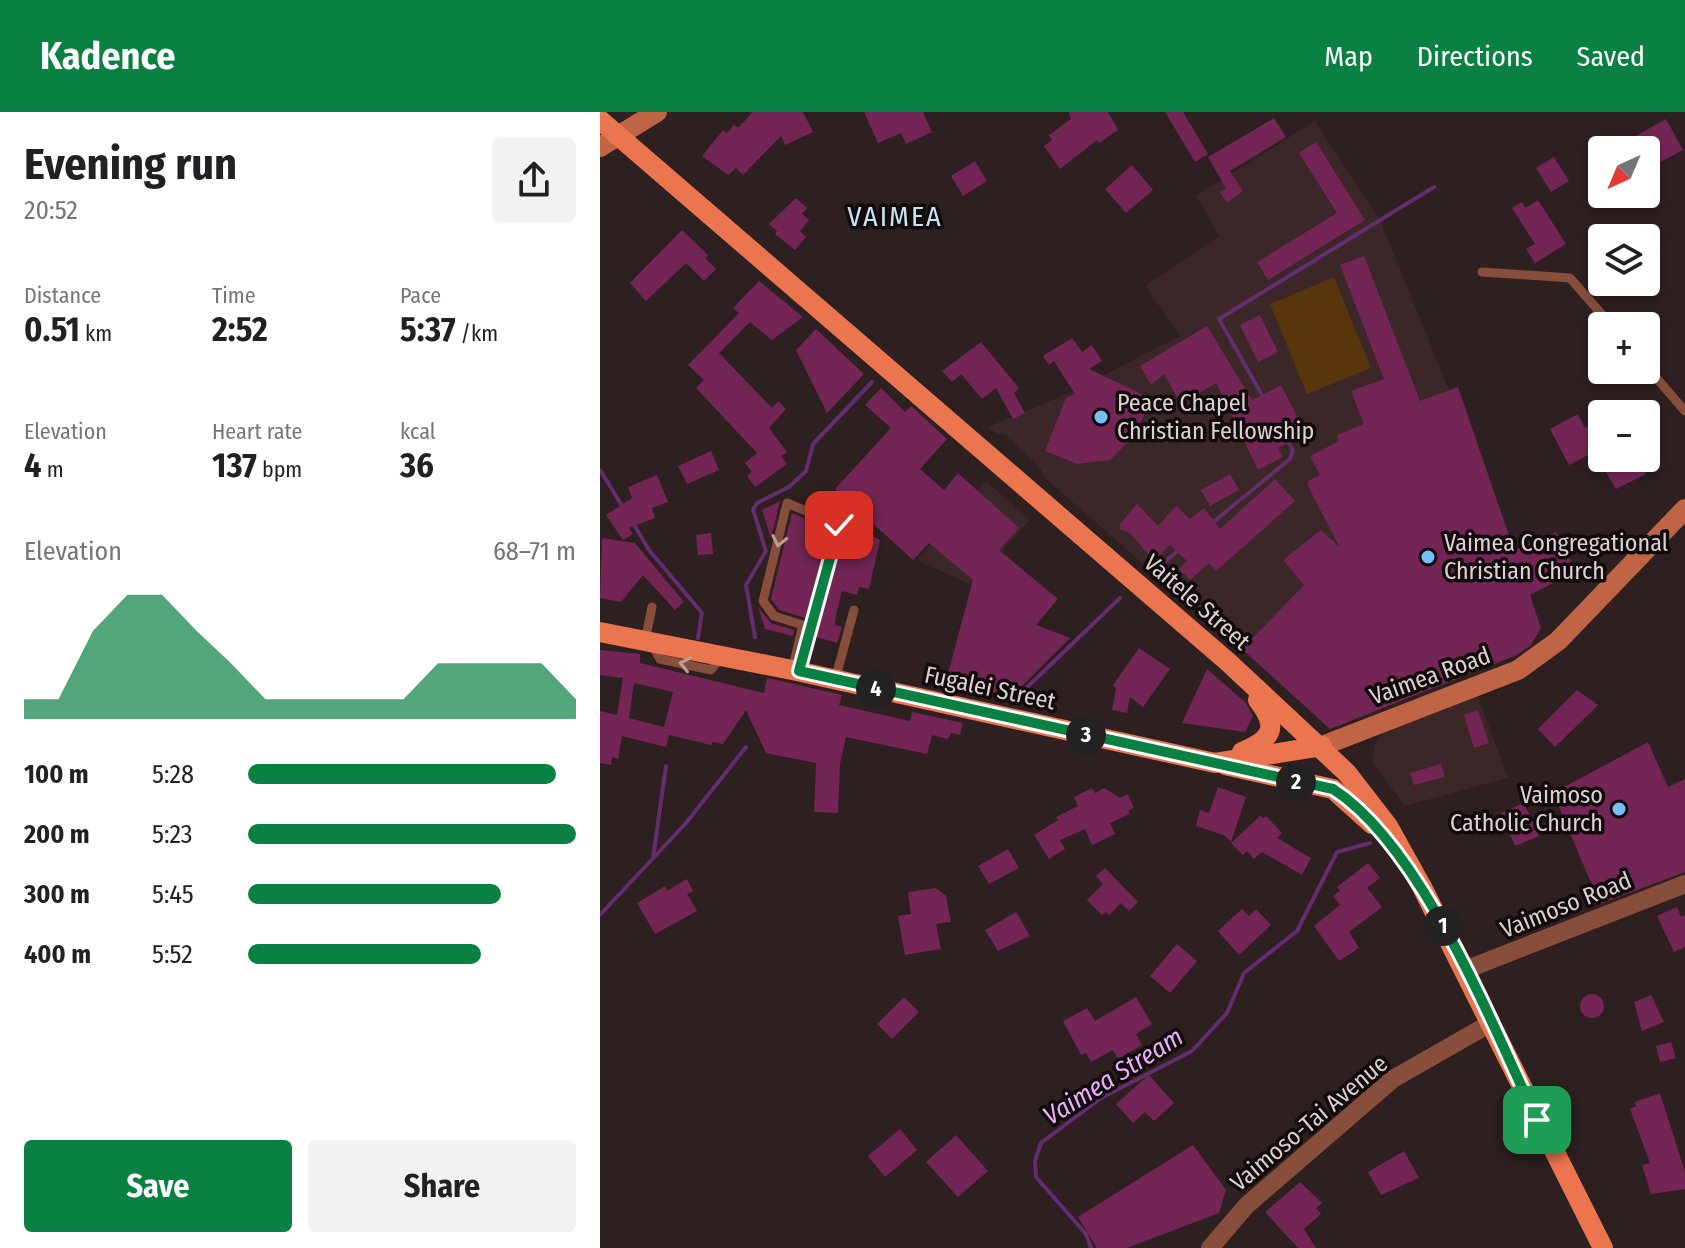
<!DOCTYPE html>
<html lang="en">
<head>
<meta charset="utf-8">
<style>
	:root { --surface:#fff; --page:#f2f2f2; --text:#202124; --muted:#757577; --accent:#0b8043 }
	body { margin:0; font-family:"Fira Sans Condensed",sans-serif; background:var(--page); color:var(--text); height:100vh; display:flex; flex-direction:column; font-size:30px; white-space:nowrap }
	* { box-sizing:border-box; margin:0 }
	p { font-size:26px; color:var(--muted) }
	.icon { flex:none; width:44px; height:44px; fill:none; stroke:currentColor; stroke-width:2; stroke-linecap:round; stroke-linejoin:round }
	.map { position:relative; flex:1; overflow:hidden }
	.panel { display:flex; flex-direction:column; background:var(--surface); width:600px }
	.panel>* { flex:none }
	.needle { width:52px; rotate:224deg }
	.buttons { position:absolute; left:988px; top:24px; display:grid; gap:16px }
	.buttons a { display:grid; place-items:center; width:72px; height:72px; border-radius:8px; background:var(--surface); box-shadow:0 4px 12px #0003; font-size:40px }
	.pin { position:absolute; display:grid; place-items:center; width:68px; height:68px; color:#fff; margin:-34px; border-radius:16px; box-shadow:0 4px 12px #0006 }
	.km { position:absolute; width:40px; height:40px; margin:-20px; border-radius:50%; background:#222; color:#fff; font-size:22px; line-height:40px; text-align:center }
	.round { display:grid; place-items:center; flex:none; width:84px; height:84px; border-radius:8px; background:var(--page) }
	.overview { display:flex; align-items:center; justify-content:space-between; height:136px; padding:0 24px }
	h1 { font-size:44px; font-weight:700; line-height:60px }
	.metrics { display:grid; grid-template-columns:repeat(3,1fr); gap:12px; height:136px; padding:8px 24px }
	.metrics div { display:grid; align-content:center }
	.metrics b { font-size:34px; font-weight:700 }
	.metrics small { font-size:22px; font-weight:400 }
	.metrics p { font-size:22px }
	.chart { height:224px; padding:16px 24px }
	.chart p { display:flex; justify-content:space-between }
	.chart svg { width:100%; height:144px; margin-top:8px; fill:var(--accent); opacity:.7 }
	.button { display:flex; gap:16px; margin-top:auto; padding:16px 24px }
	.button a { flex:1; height:92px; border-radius:8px; background:var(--accent); color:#fff; font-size:32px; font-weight:700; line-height:92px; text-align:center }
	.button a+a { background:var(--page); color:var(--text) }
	ul { padding:0 24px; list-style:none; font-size:26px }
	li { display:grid; grid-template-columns:128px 96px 1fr; align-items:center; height:60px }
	li i { height:20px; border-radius:10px; background:var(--accent) }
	header { display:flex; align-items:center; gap:48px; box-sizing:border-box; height:112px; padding:0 40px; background:var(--accent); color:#fff }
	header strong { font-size:38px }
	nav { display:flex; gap:44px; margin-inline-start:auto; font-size:28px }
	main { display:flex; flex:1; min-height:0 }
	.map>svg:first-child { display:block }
	.built { fill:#3b2628 }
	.green { fill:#58350b }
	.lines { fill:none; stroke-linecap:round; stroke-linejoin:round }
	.stream { stroke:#642d70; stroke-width:4 }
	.building { fill:#732655; fill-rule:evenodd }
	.lane { stroke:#874e3c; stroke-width:9 }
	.street { stroke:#874e3c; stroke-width:18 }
	.secondary { stroke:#bf6546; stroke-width:20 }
	.primary { stroke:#ea754e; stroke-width:20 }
	.oneway { stroke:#ba9d96 }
	.route-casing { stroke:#fff; stroke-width:16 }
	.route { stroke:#0b8043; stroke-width:10 }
	.poi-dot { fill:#75c0f6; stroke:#110b0b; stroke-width:3 }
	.labels { text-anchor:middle; stroke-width:7; stroke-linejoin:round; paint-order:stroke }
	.poi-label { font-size:24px; fill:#dcd1d2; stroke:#110b0b; text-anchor:start }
	.street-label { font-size:24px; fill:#dcd1d2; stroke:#110b0b }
	.water-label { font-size:26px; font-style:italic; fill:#ecaefa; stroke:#110b0b }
	.quarter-label { font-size:28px; letter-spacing:2px; fill:#c8e3f7; stroke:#110b0b }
</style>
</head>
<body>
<header>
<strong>Kadence</strong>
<nav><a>Map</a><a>Directions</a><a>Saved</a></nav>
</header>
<main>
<section class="panel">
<div class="overview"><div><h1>Evening run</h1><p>20:52</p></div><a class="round"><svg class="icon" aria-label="share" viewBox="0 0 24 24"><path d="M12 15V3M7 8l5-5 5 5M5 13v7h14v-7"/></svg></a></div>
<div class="metrics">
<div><p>Distance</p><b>0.51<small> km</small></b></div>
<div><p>Time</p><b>2:52</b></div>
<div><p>Pace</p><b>5:37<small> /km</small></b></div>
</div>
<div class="metrics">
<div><p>Elevation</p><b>4<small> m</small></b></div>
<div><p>Heart rate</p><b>137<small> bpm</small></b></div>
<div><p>kcal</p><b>36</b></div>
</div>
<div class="chart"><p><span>Elevation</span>68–71 m</p>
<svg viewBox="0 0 160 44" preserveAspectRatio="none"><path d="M0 44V38L10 38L20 17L30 6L40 6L50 17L60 27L70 38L80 38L90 38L100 38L110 38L120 27L130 27L140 27L150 27L160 38V44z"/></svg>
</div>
<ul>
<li><b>100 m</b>5:28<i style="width:94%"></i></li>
<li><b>200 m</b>5:23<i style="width:100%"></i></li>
<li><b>300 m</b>5:45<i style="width:77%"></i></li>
<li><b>400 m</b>5:52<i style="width:71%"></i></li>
</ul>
<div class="button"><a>Save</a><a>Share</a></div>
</section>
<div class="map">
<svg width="1085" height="1136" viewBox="0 0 1085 1136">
	<rect width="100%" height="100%" fill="#2e1f20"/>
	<!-- built -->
	<g class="built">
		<polygon points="715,9 781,110 849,278 737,323 777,416 707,470 642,537 572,468 558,465 445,366 440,356 406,323 396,321 388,315 469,281 580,224 545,174 619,124 596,84"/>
		<polygon points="386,369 430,408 371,473 317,448"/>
		<polygon points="878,584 908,666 805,694 771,649 776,629 786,618"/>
	</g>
	<!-- green -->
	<polygon class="green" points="734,165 771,256 707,282 670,192"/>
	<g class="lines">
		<!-- stream -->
		<g class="stream">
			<polyline points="663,285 619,207 834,75"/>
			<polyline points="0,358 24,397"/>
			<polyline points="33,411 49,438 102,501 98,526"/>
			<polyline points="612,411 690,347 693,338 686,327"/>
			<polyline points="554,459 580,437"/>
			<polyline points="155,525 146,473 166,439 153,398 157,391 189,375 206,359 213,332 272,270"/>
			<polyline points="418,584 520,486"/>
			<polyline points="53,746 66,654"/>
			<polyline points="0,803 86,711 146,635"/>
			<polyline points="491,1136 486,1122 436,1065 435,1049 441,1031 501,986 592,939 627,901 644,861 697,819 737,740 770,731"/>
		</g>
	</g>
	<!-- building -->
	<g class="building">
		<polygon points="153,0 203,0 213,20 185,33 181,24 143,63 136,56 128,63 102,44 123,18 127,21 134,13 138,16"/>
		<polygon points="264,0 323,0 332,20 306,32 301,21 278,31"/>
		<polygon points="469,0 508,0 518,18 499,31 497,28 460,57 444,34 452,28 449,23 471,7"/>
		<polygon points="565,0 583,0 608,42 595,50"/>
		<polygon points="674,6 686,25 630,59 643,79 627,91 620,80 626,76 608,45"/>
		<polygon points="1066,7 1083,38 1051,55 1046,38 1041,38 1034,25"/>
		<polygon points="716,30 765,108 668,168 657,150 737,101 699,41"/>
		<polygon points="954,45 969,69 951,80 936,56"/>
		<polygon points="375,49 387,69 363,84 351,64"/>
		<polygon points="532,53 553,78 526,101 505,77"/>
		<polygon points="196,86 207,96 202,102 209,108 200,119 206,125 195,138 175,122 177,119 169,112"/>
		<polygon points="938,88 966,132 935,151 926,137 935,132 912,96 922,90 925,96"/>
		<polygon points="82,118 108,143 105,146 116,157 104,169 86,151 46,189 30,171"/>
		<polygon points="764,144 820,289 858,275 914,438 956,420 976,459 930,483 941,516 931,533 917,543 730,617 642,537 704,473 683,448 721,418 740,436 708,374 708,369 720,363 710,344 739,329 737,323 764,312 751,279 784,267 740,153"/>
		<polygon points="159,169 203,205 172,228 150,210 119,241 172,296 178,289 186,297 169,316 187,340 181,344 187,352 155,375 147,364 152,360 145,351 157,341 96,276 104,268 88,253 139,201 133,196"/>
		<polygon points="660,203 678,240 658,250 640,213"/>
		<polygon points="607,214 652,288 681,273 706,321 678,336 683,345 658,358 616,271 581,292 564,262 551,273 540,254"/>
		<polygon points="216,217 264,262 227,301 196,238"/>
		<polygon points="472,226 482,240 492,233 502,249 489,257 552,287 534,324 510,348 477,352 445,339 466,286 475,282 454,249 449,253 443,244"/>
		<polygon points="381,230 419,276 414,281 425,301 413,307 396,276 382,287 361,262 352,270 342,259"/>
		<polygon points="281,276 305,300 311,294 347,327 320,357 344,378 358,361 419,416 399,438 458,487 436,513 470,526 411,585 346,569 373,468 329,431 313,448 235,377 291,316 265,293"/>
		<polygon points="978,302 985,316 989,314 994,323 1002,319 1002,346 1038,346 1046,362 1016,377 994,340 969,353 950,317"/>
		<polygon points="111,339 119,358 87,372 78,354"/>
		<polygon points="630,362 639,378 610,394 601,378"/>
		<polygon points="57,363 68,390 52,396 55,406 29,416 33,422 23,428 6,403 32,386 28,375"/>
		<polygon points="675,367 695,389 616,459 609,451 590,468 579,457 587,449 570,433 554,449 530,421 520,417 520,412 537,392 558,414 576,394 590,407 604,396 620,417"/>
		<polygon points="180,389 171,426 162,398"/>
		<polygon points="192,401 230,417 206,506 179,498 171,487"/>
		<polygon points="246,411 280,428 269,477 259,475 257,483 242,479 236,502 235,513 242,515 237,531 216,525"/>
		<polygon points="111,421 113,442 98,443 96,423"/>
		<polygon points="2,426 35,431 84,490 75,498 43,463 21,490 0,486"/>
		<polygon points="158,495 171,511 194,518 193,524 165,517"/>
		<polygon points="539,536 570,557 543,595 530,585 527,601 512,598 516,576 513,573"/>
		<path d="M0,538l40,4v9l124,30 3,-15 75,17 -3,10 71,16 2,-9 51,11 -3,12 -9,-2 -3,6 -16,-4 -5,19 -81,-17 -6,27 -2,49 -24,-1 2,-49 -50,-10 -20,-43 -23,34 -10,-2 -2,3 -42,-10 -3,12 -44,-11 -4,23 -6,-2 -1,8 -11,-2v-52l17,4 6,-37 -23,-3zM34,571l39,9 -9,35 -35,-9z"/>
		<polygon points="607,557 645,590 653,604 645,620 582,611"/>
		<polygon points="977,578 998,593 955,635 938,617"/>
		<polygon points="878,598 889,631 874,636 864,603"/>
		<polygon points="1048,630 1068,675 1085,667 1085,760 1000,792 953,681"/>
		<polygon points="841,652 845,665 814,673 810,661"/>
		<polygon points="618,675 646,685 631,730 624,723 596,714 600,698 609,701"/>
		<polygon points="492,676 495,681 504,676 520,686 528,682 534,696 528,699 530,702 510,711 515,722 492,733 485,717 460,728 465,737 449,747 434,723 458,708 456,705 478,694 474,685"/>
		<polygon points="924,691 939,724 915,734 901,701"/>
		<polygon points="660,704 663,706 666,704 682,721 677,726 711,746 702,763 662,740 654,747 647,739 643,743 631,731"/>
		<polygon points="408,737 419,756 389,772 378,754"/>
		<polygon points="768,751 780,766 767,776 782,795 749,820 759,836 739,849 714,814 740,793 733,784 740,779 737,775"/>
		<polygon points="505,756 538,790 529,799 521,791 509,803 506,800 502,803 487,788 503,772 496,764"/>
		<polygon points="87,767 93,779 87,782 97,799 55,822 37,791 65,774 67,779"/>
		<polygon points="336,776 346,784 351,810 336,812 341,837 305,843 298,804 311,802 308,780"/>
		<polygon points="1077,795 1081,805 1085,803 1085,835 1074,840 1057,804"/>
		<polygon points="642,797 649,804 656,797 671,813 639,843 618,819"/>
		<polygon points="416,800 430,824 398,839 385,818"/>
		<polygon points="577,832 597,849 570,881 550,864"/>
		<circle cx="992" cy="894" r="12"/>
		<polygon points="1051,883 1064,910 1042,919 1034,890"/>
		<polygon points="304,885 319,900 292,927 277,912"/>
		<polygon points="536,885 552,912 536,922 542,933 518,947 513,938 491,950 486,941 481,943 463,909 487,896 495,909"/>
		<polygon points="1071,930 1076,946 1060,950 1056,934"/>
		<polygon points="549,963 574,991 554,1009 545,1000 533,1011 516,992"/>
		<polygon points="1060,981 1085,1060 1085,1077 1051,1082 1042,1053 1050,1051 1030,997 1036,994 1035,990"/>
		<polygon points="300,1017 317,1038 285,1065 268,1044"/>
		<polygon points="356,1023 388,1059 358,1085 326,1050"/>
		<polygon points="593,1033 626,1078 619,1101 527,1136 497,1136 478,1105"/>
		<polygon points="804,1039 819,1066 781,1083 768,1060"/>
		<polygon points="700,1070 722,1091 716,1096 721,1102 704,1117 716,1136 698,1136 665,1100"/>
	</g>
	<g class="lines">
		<!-- lane -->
		<g class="lane">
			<polyline points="882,160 970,166 1012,214"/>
			<polyline points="1046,254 1085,299"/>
			<polyline points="45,529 52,495"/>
			<polyline points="53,534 60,547 111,558 122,544"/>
			<polyline points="192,558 203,513 174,504 163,489 187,391 239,413 199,559"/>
			<polyline points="235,568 254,498"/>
		</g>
		<!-- street -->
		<g class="street">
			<polyline points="865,858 1085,772"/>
			<polyline points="610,1136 647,1093 793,967 891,911"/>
		</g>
		<!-- secondary -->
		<g class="secondary">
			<polyline points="0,35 57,0"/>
			<polyline points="722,634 918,558 958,529 1085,397"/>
		</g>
		<!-- primary -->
		<g class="primary">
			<polyline points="0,8 628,550 747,661 788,714 822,775 1003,1136"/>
			<polyline points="0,520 192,558 615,651 722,634"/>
			<path d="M642,640c31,-13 37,-25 16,-52"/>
			<polyline points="625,653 733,677 772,712"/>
		</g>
	</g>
	<!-- one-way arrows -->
	<defs><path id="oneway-chevron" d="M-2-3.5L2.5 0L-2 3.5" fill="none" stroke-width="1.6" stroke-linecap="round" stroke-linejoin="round" transform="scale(2)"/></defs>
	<g class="oneway">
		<use href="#oneway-chevron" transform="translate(179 429) rotate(102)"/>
		<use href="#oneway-chevron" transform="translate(85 552) rotate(-168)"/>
	</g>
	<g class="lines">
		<!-- route casing -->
		<g class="route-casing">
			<path id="route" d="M239,413l-40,146 534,118c89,57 159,236 204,331"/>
		</g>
		<!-- route -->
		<use href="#route" class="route"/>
	</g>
	<!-- markers -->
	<g class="poi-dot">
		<circle cx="501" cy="305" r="8"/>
		<circle cx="828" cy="445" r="8"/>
		<circle cx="1019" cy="697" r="8"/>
	</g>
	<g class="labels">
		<!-- poi labels -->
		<g class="poi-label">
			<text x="517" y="299">Peace Chapel<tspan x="517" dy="28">Christian Fellowship</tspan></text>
			<text x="844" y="439">Vaimea Congregational<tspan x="844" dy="28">Christian Church</tspan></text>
			<text x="1003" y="691" text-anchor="end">Vaimoso<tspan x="1003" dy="28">Catholic Church</tspan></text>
		</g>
		<!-- street labels -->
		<g class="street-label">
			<text transform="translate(597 490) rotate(41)" y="8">Vaitele Street</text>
			<text transform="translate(830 564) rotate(-20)" y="8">Vaimea Road</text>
			<text transform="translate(390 576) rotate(12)" y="8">Fugalei Street</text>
			<text transform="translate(966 793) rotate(-22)" y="8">Vaimoso Road</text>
			<text transform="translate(709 1011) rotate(-40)" y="8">Vaimoso-Tai Avenue</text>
		</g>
		<!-- water labels -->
		<g class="water-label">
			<text transform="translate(513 964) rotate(-32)" y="9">Vaimea Stream</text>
		</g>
		<!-- quarter labels -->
		<g class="quarter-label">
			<text x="295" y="114">VAIMEA</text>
		</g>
	</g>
</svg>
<div class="buttons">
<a><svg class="needle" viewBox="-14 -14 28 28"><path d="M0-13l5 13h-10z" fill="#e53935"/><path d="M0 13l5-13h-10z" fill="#757577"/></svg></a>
<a><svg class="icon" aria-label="layers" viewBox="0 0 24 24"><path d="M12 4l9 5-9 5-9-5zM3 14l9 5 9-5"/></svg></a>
<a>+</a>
<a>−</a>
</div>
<div class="pin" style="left:937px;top:1008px;background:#1e9e55"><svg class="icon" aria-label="arrive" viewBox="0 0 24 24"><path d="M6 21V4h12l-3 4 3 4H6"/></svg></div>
<div class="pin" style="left:239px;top:413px;background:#d93025"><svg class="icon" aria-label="check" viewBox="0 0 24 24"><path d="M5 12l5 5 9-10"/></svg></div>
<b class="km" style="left:843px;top:814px">1</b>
<b class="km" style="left:696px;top:670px">2</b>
<b class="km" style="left:486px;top:623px">3</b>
<b class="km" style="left:276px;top:577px">4</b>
</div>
</main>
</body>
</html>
